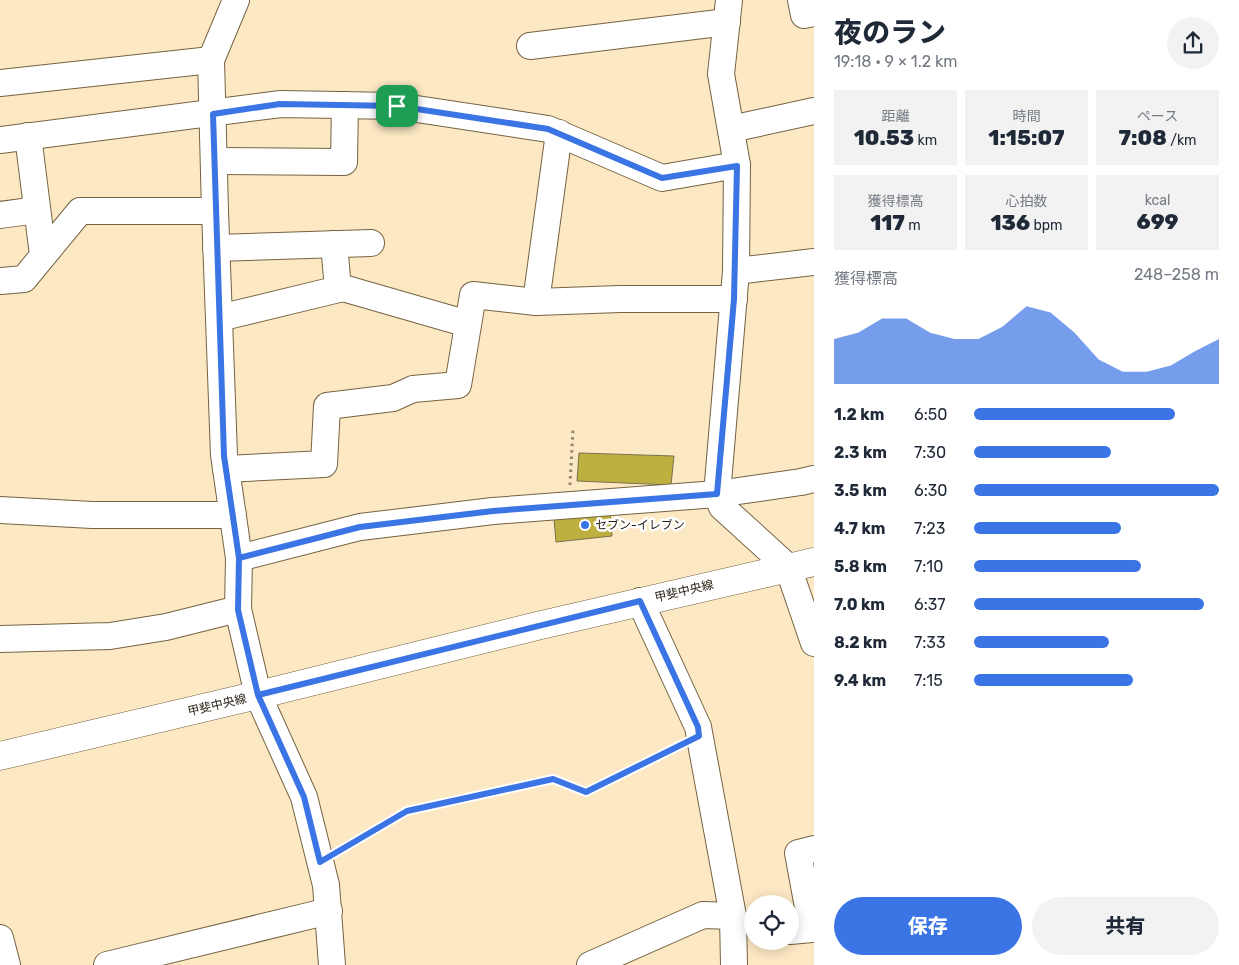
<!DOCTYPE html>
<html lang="ja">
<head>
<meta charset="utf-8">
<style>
	:root { --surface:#fff; --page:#f2f2f3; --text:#1f2937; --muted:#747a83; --accent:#3b74e4 }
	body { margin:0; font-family:Rubik,"Noto Sans JP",sans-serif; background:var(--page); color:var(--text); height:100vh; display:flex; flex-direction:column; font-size:19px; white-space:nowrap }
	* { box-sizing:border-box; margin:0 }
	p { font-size:16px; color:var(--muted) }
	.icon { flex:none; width:28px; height:28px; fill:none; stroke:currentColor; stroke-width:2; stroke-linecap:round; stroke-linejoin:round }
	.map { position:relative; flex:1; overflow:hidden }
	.panel { display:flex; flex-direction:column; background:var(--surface); width:425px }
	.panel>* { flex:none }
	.controls { position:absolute; left:744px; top:895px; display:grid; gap:10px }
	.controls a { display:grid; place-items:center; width:55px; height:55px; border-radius:50%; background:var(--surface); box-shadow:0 2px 12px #0003; font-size:25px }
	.pin { position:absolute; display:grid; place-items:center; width:42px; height:42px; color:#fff; margin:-21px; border-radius:10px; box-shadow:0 2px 8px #0006 }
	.round { display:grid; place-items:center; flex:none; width:52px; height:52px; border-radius:26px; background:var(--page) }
	.head { display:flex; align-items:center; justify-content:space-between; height:85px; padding:0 20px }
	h1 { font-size:28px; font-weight:800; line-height:38px }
	.figures { display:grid; grid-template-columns:repeat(3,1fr); gap:8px; height:85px; padding:5px 20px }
	.figures div { display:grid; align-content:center; border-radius:0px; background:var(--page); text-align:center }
	.figures b { font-size:21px; font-weight:800 }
	.figures small { font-size:14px; font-weight:400 }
	.figures p { font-size:14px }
	.chart { height:140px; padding:10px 20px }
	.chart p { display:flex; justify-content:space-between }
	.chart svg { width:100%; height:90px; margin-top:5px; fill:var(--accent); opacity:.7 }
	.cta { display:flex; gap:10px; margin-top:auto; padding:10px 20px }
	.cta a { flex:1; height:58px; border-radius:30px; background:var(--accent); color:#fff; font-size:20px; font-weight:800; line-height:58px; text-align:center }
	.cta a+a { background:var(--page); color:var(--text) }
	ul { padding:0 20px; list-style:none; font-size:16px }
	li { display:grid; grid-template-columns:80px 60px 1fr; align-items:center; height:38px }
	li i { height:12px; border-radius:6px; background:var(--accent) }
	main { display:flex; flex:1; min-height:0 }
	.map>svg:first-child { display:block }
	.building { fill:#beb040; stroke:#76724e }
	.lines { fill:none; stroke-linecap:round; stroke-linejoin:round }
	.minor-casing { stroke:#746342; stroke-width:28 }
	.major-casing { stroke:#746342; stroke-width:29 }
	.path { stroke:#95876d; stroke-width:3; stroke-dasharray:2.5 4; stroke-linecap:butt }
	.minor { stroke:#fff; stroke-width:26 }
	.major { stroke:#fff; stroke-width:28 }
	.route-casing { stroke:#fff; stroke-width:10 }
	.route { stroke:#3b74e4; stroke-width:6 }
	.poi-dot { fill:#3b74e4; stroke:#fff; stroke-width:2 }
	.labels { text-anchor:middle; stroke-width:5; stroke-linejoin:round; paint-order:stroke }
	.poi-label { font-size:12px; fill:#251d10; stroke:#fff; text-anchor:start }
	.street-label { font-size:12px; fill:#251d10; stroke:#fff }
</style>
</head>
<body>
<main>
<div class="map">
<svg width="814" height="965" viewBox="0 0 814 965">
	<rect width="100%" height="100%" fill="#fce8c3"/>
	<!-- building -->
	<g class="building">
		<polygon points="579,453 674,456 671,485 577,481"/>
		<polygon points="610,513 612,536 556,542 554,519"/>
	</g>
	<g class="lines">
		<!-- minor casing -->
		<g class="minor-casing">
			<g id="minor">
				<polyline points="236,0 211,60 215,211 224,455 239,558 238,609 258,695 304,797 326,885 332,965"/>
				<polyline points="729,0 721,74 737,165 736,271 717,494 722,507 788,567 814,643"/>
				<polyline points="801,0 804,15 814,13"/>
				<polyline points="530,46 727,22"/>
				<polyline points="0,83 211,60"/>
				<polyline points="731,129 814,111"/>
				<polyline points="28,136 43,255"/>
				<polyline points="0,140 281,104 397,106 548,129 662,178 737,165"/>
				<polyline points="214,161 344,162 345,105"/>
				<polyline points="0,215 37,210"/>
				<polyline points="334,244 338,289"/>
				<polyline points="216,248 371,243"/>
				<polyline points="736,271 814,262"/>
				<polyline points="0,281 24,279 80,211 215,211"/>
				<polyline points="536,302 559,133"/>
				<polyline points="219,318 343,288 468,324"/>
				<polyline points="226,469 324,464 327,406 393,398 413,389 458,385 473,295 536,302 620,299 734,299"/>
				<polyline points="0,510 92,515 233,515"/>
				<polyline points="239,558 360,527 493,511 717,494 801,482 814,479"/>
				<polyline points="640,601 698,727 733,916 734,965"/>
				<polyline points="0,639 110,636 166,627 238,609"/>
				<polyline points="790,931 812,929 798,853 814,849"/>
				<polyline points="0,938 7,965"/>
				<polyline points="107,965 329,911"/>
				<polyline points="590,965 703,915 733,916"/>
			</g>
		</g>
		<!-- major casing -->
		<g class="major-casing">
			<polyline id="major" points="0,756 258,695 537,626 814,562"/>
		</g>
		<!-- path -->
		<g class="path">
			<polyline points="570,485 573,430"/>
			<polyline points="340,850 407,811 553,779 586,792 681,745"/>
		</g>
		<!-- minor -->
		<use href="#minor" class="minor"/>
		<!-- major -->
		<use href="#major" class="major"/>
	</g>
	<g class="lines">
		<!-- route casing -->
		<g class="route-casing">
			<polyline id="route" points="397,106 280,104 213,114 224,456 239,558 238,610 258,695 304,797 320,862 407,811 553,779 586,792 699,736 698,727 640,601 258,695 238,610 239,558 360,527 493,511 717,494 734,299 737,166 662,178 548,129 397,106"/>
		</g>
		<!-- route -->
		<use href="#route" class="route"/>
	</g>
	<!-- markers -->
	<circle class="poi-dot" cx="585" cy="525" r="5"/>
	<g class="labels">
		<!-- poi labels -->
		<g class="poi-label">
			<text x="595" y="529">セブン-イレブン</text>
		</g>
		<!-- street labels -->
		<g class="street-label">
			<text transform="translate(684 591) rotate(-13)" y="4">甲斐中央線</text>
			<text transform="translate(217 705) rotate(-13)" y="4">甲斐中央線</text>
		</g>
	</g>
</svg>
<div class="controls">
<a><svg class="icon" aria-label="locate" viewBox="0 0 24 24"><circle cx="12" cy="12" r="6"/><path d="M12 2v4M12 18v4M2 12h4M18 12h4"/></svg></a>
</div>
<div class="pin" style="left:397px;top:106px;background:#1e9e55"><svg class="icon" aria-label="arrive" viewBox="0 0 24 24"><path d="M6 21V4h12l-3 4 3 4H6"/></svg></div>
</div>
<section class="panel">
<div class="head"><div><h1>夜のラン</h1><p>19:18 · 9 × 1.2 km</p></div><a class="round"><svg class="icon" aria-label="share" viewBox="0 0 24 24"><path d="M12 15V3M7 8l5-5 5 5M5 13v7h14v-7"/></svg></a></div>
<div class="figures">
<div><p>距離</p><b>10.53<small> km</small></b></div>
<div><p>時間</p><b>1:15:07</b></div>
<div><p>ペース</p><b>7:08<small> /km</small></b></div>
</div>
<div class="figures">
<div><p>獲得標高</p><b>117<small> m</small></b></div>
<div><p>心拍数</p><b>136<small> bpm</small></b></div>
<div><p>kcal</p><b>699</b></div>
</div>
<div class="chart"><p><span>獲得標高</span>248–258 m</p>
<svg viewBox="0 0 160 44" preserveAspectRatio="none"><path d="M0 44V22L10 19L20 12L30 12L40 19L50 22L60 22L70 16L80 6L90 9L100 19L110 32L120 38L130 38L140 35L150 28L160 22V44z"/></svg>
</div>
<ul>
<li><b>1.2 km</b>6:50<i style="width:82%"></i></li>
<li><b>2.3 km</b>7:30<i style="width:56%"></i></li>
<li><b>3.5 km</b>6:30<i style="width:100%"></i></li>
<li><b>4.7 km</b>7:23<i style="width:60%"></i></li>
<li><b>5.8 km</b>7:10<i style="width:68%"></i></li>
<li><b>7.0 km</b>6:37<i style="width:94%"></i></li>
<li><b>8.2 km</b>7:33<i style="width:55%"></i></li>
<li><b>9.4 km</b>7:15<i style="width:65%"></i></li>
</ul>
<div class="cta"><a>保存</a><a>共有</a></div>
</section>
</main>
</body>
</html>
